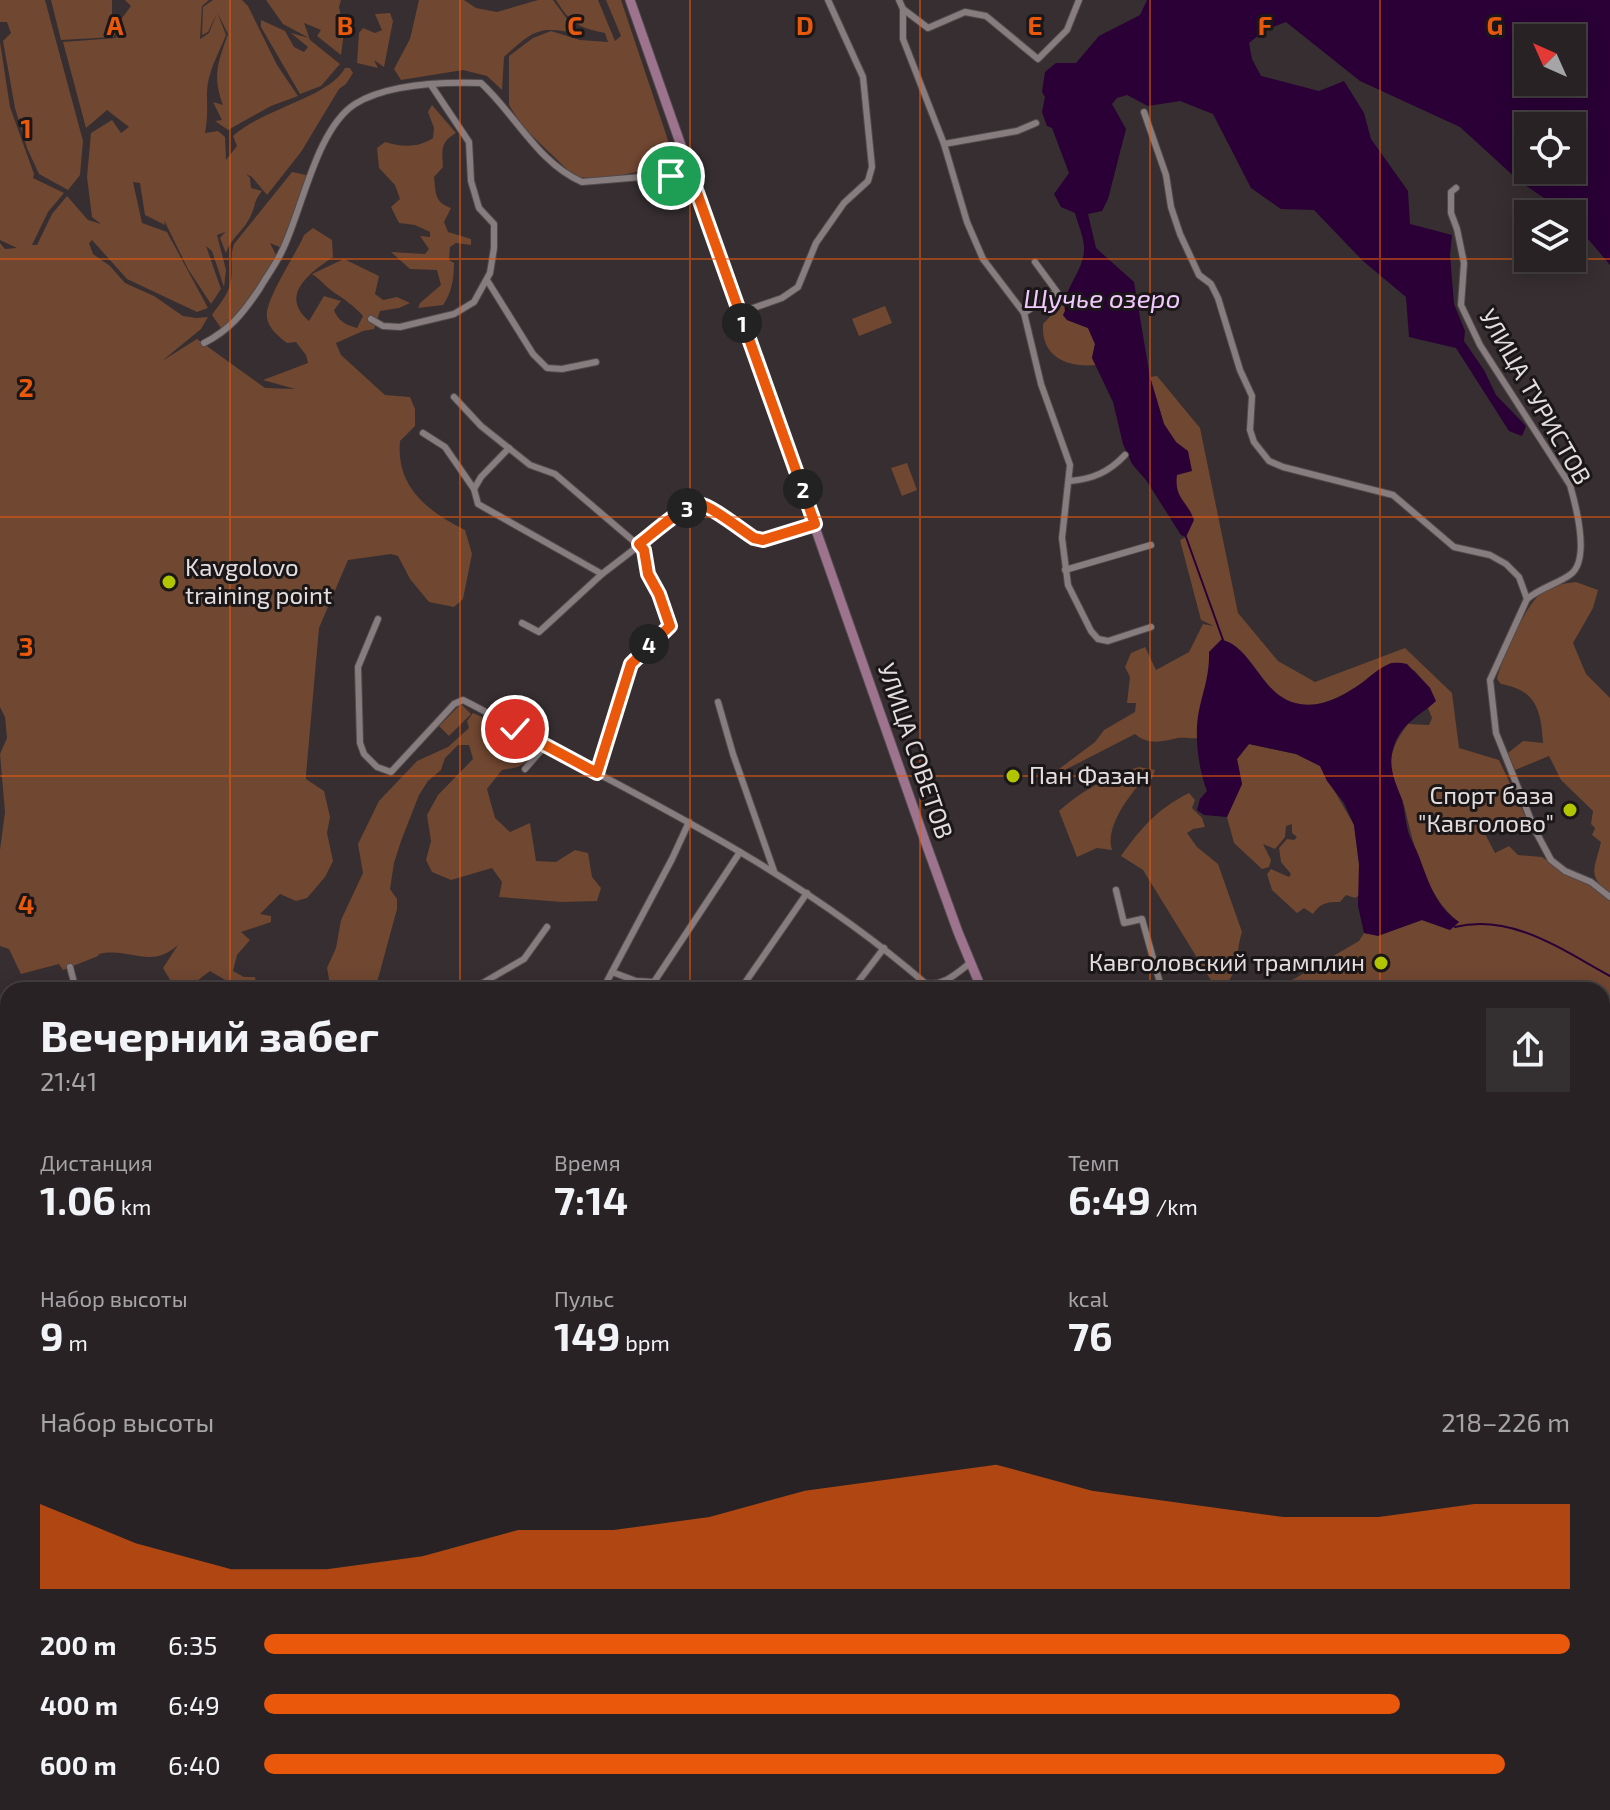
<!DOCTYPE html>
<html lang="ru">
<head>
<meta charset="utf-8">
<style>
	:root { --surface:#282224; --page:#342f31; --text:#f1f3f6; --muted:#a5a4a6; --line:#443f41; --accent:#ea580c }
	body { margin:0; font-family:"Exo 2",sans-serif; background:var(--page); color:var(--text); height:100vh; display:flex; flex-direction:column; font-size:30px; white-space:nowrap }
	* { box-sizing:border-box; margin:0 }
	p { font-size:26px; color:var(--muted) }
	.icon { flex:none; width:44px; height:44px; fill:none; stroke:currentColor; stroke-width:2; stroke-linecap:round; stroke-linejoin:round }
	.map { position:relative; flex:1; overflow:hidden }
	.details { position:absolute; left:0px; top:982px; width:1610px; height:828px; display:flex; flex-direction:column; background:var(--surface); border-radius:24px 24px 0 0; box-shadow:0 4px 20px #0003,0 0 0 2px var(--line) }
	.details>* { flex:none }
	.needle { width:52px; rotate:315deg }
	.buttons { position:absolute; left:1514px; top:24px; display:grid; gap:16px }
	.buttons a { display:grid; place-items:center; width:72px; height:72px; border-radius:0px; background:var(--surface); box-shadow:0 4px 20px #0003,0 0 0 2px var(--line); font-size:40px }
	.pin { position:absolute; display:grid; place-items:center; width:68px; height:68px; color:#fff; margin:-34px; border:4px solid #fff; border-radius:50%; box-shadow:0 2px 8px #0007 }
	.km { position:absolute; width:40px; height:40px; margin:-20px; border-radius:50%; background:#222; color:#fff; font-size:22px; line-height:40px; text-align:center }
	.round { display:grid; place-items:center; flex:none; width:84px; height:84px; border-radius:0px; background:var(--page) }
	.overview { display:flex; align-items:center; justify-content:space-between; height:136px; padding:0 40px }
	h1 { font-size:44px; font-weight:700; line-height:60px }
	.stats { display:grid; grid-template-columns:repeat(3,1fr); gap:12px; height:136px; padding:8px 40px }
	.stats div { display:grid; align-content:center }
	.stats b { font-size:40px; font-weight:700 }
	.stats small { font-size:22px; font-weight:400 }
	.stats p { font-size:22px }
	.chart { height:224px; padding:16px 40px }
	.chart p { display:flex; justify-content:space-between }
	.chart svg { width:100%; height:144px; margin-top:8px; fill:var(--accent); opacity:.7 }
	ul { padding:0 40px; list-style:none; font-size:26px }
	li { display:grid; grid-template-columns:128px 96px 1fr; align-items:center; height:60px }
	li i { height:20px; border-radius:10px; background:var(--accent) }
	.map>svg:first-child { display:block }
	.green { fill:#704731 }
	.water { fill:#2a0036; fill-rule:evenodd }
	.lines { fill:none; stroke-linecap:round; stroke-linejoin:round }
	.stream { stroke:#2a0036; stroke-width:2 }
	.minor-casing { stroke:#514a4c; stroke-width:8 }
	.tertiary-casing { stroke:#514a4c; stroke-width:10 }
	.secondary-casing { stroke:#514a4c; stroke-width:11 }
	.minor { stroke:#877d7f; stroke-width:6 }
	.tertiary { stroke:#877d7f; stroke-width:8 }
	.secondary { stroke:#9d738d; stroke-width:9 }
	.rail-casing { stroke:#a8a1a3; stroke-width:5 }
	.rail { stroke:#1b1718; stroke-width:2; stroke-dasharray:6; stroke-linecap:butt }
	.route-casing { stroke:#fff; stroke-width:16 }
	.route { stroke:#ea580c; stroke-width:10 }
	.grid { fill:none; stroke:#e8590c; stroke-width:2; stroke-opacity:0.55 }
	.poi-dot { fill:#b1c500; stroke:#1b1718; stroke-width:3 }
	.labels { text-anchor:middle; stroke-width:6; stroke-linejoin:round; paint-order:stroke }
	.street-label { font-size:24px; fill:#e4dedf; stroke:#1b1718 }
	.poi-label { font-size:24px; fill:#e4dedf; stroke:#1b1718; text-anchor:start }
	.water-label { font-size:26px; font-style:italic; fill:#f1c9fe; stroke:#1b1718 }
	.grid-label { font-size:26px; text-anchor:middle; font-weight:bold; fill:#e8590c; stroke:#1b1718; stroke-width:6; stroke-linejoin:round; paint-order:stroke }
</style>
</head>
<body>
<div class="map">
<svg width="1610" height="1810" viewBox="0 0 1610 1810">
	<rect width="100%" height="100%" fill="#362e30"/>
	<!-- green -->
	<g class="green">
		<polygon points="0,0 45,0 83,141 80,175 68,190 39,174 27,148 15,108 3,41 11,33 7,22 0,22"/>
		<polygon points="51,0 112,0 112,21 117,23 114,37 61,40"/>
		<path d="M125,0h84l-7,6 -2,33 9,-6 8,-20 -9,19 -6,3 1,-28 10,-7h29l6,6 29,59 21,31 -27,10 -43,24 -13,-9 7,-1 -9,-18 10,3c-11,-29 -5,-43 5,-71l-11,-22 9,23c-7,18 -19,38 -19,58 0,14 1,25 -2,40l13,-2 7,6 1,23 11,-14 -4,-10c29,-27 97,-39 112,-68h5l3,5 -7,11 -7,5 -38,63 -34,43 -15,-18 -6,-3 4,4 1,10 11,3c-10,13 -5,12 -11,24 -6,15 -19,21 -25,38l-6,-15 5,-6 -8,3 9,35 -2,17 -12,-36 -6,-5 15,43 -10,15 -23,-35 -24,-49 1,5 -20,-10 -5,-32 -7,-1 9,41 25,9 41,76 -11,4 -70,-33 -35,-39 -3,3 4,11 17,12 15,17 29,13 29,20 13,2 12,-1 -7,12 -39,32 35,-22 68,49 30,1 -32,-9 45,-17 -2,-8 -10,-13 -9,1c-8,-6 -18,-14 -20,-25 -3,-18 29,-63 37,-83l9,-7 19,12 1,17c-22,15 -55,38 -24,64l15,-25 17,5 -7,9c4,11 12,15 23,18l6,-12c-10,-11 -19,-17 -31,-25 -7,-5 -12,-12 -20,-17l32,-15 35,17 -4,18 8,6 14,-3 13,6 -11,5 -19,3 -6,18 -11,2 -27,12 5,12 44,40 25,2 5,12v17l-15,15c-4,46 27,70 65,89l7,24 -9,45 -9,8 -25,-5 -19,-23 -12,-23 -7,-2 -43,6 -29,68 -13,147v4l18,12 6,26 -3,16 6,28 -8,16 -18,21 -11,3 -16,-7 -20,20 11,2v6l-30,10 9,8 -13,15 -4,16 11,6h11l1,5 -5,6 -9,2 -32,-19 -13,10 8,9h-29l-13,-22 15,-23c-28,25 -47,2 -79,9l-1,2 -35,14 -4,-6 -38,10 -12,-25 -9,-3v-96l5,-38 -5,-58 7,-16 -2,-21 -5,-10v-464l5,6 12,-1 -17,-8v-198l10,65 24,67 -1,4 31,15 -16,19 -16,33h5l15,-31 15,-18 21,24 13,4 -9,-7 -5,-40 4,-44 21,-13 9,13 8,-6 -22,-17 -21,18 -23,-86 53,-4 3,-16 12,-16z"/>
		<polygon points="266,0 341,0 339,7 344,32 341,55 317,36 321,30 304,23 310,40 340,64 321,86 300,94 261,27 261,20 285,31 294,47 304,52 308,47 291,33 309,38 283,24"/>
		<path d="M419,0h45l12,8 21,4 41,-12h15l25,34c-40,-9 -45,-3 -74,23l-2,33 -15,-14 -24,-6 -62,10 -7,-11 16,-30z"/>
		<path d="M556,0h42l17,41 6,-5 -15,-36h15l55,164 -74,15 -27,-2 -53,-51 -13,-21v-49l24,-18 18,-7 29,9 28,2 -3,-9c-26,-5 -35,-10 -49,-33z"/>
		<polygon points="390,13 393,21 384,67 374,60 378,68 357,63 359,33 363,28 375,33 382,30 375,14"/>
		<path d="M432,105l24,28c-16,9 -14,17 -13,34l-9,10c2,16 0,25 17,31l-7,14 4,10 23,7v6l-15,-2 -6,4 -1,13 5,3c0,14 -2,30 -11,42l-25,3 2,-5 21,-18 -4,-15 -27,-1 -19,-17 34,2 4,-5 -9,-13 10,1v-5l-15,-7 -16,-2 -8,-16 9,-8 -5,-14 -16,-17 -2,-20 8,-6c17,5 33,6 48,-4l1,-10 -6,-16z"/>
		<path d="M292,172l19,4 -8,29 -21,43 -12,-5 7,14 -28,46 -26,28 -11,-16c6,-9 15,-19 18,-30 4,-14 -1,-27 4,-41z"/>
		<path d="M1064,302l1,9 -2,4 4,5 21,8 7,16 -3,13 6,8c-30,3 -57,-7 -55,-41z"/>
		<polygon points="885,306 892,323 859,336 852,319"/>
		<path d="M1157,376l43,52 38,185 40,48 37,21 90,-34 47,45 7,55 40,12 30,64 -8,9 -13,2 -11,-16 -15,9 13,25 14,-7 9,9 24,2 27,18 15,4 26,20v162l-8,4v-75h-327l84,-49 5,-8 14,2 44,-15 28,10 9,-8c-35,-27 -45,-76 -55,-117 -3,-12 -12,-23 -13,-35 -2,-18 7,-33 17,-46l21,1 3,-7 -4,-10 7,-7 -5,-13 -16,-18c-12,1 -27,-1 -38,3 -5,1 -10,7 -15,11 -22,14 -56,33 -81,13 -19,-16 -34,-49 -56,-57l-3,-4 1,3 -13,13 1,21 -13,55 1,10c-6,1 -14,-1 -20,0 -15,3 -29,8 -43,-4l-74,38 -2,-3 36,-27 9,-12 31,-18 1,-9h-9l3,-26 -5,-10 6,-14 14,-6 11,23 33,-18 14,-28 11,2 -13,-6 -21,-80 6,-3 -5,-36 -6,-13 1,-46 -12,-18 -14,-47z"/>
		<polygon points="907,463 917,490 902,496 891,468"/>
		<path d="M1576,582l22,8 -5,18 -20,35 13,31 24,24v197c-24,-21 -15,-26 -9,-53l-9,-7 3,-7 -4,-4 2,-13 -32,-31 -12,-24 -34,14 -7,-17 15,-12 20,2c-2,-33 -7,-53 -42,-59l-4,-5c4,-19 30,-79 48,-89 8,-5 21,-7 31,-8z"/>
		<polygon points="461,704 471,714 449,736 439,726"/>
		<polygon points="473,713 489,720 492,728 500,734 510,731 535,746 534,758 518,767 502,770 487,789 495,818 510,832 530,823 536,861 556,862 575,850 588,853 592,877 601,888 597,901 562,902 499,897 502,882 492,868 451,880 432,872 426,860 431,841 427,815 438,795 473,759 469,745 458,745 445,758 441,770 428,781 419,795 401,841 394,863 390,889 397,899 397,909 375,990 331,990 327,968 336,948 341,920 363,873 358,844 379,801 417,761 448,747 469,728 467,721"/>
		<path d="M1249,744l47,10 24,12 34,59 5,39 1,31 -5,3 -9,-3 -6,7c-14,0 -19,1 -27,12l-9,-6 -7,5 -25,-23 -5,-16 4,-5 18,8 2,-3 -10,-12 -2,-14 8,-9 7,1 3,-3 -5,-4v-9l-6,2 -1,11 -10,12 -12,-5 8,16 -2,7 -7,2 -28,-26 -7,-26 15,-33 -5,-25z"/>
		<path d="M1139,767l16,3 -3,9 -9,1c-15,17 -38,47 -31,70l-15,-2 -20,9 -18,-46c23,-21 50,-35 80,-44z"/>
		<path d="M1189,793l6,7 -3,8 10,10 3,9 -12,2 -6,4 10,14 21,17 24,68c-8,25 0,37 -21,58h-4l-74,-120 -22,-14c20,-28 36,-47 68,-63z"/>
		<polygon points="8,1143 8,1210 0,1192 0,1147"/>
		<polygon points="1610,1162 1610,1254 1602,1251 1602,1168"/>
		<polygon points="22,1802 77,1808 76,1810 0,1810 0,1805"/>
		<polygon points="175,1802 229,1802 235,1810 180,1810"/>
		<polygon points="284,1802 781,1802 786,1810 288,1810"/>
	</g>
	<!-- water -->
	<g class="water">
		<path d="M1147,0h463v265l-38,-45v-6h-5l-49,-34 -58,-53 -100,-46 -74,-59 -21,8 -16,13 3,16 9,17 58,15 25,-10 20,32 7,26 37,52 2,33 42,11 -2,20 4,49 11,27 -1,10 20,29 12,25 30,31 -4,10 -13,-5 -53,-83 -47,-11 -3,-40 -43,-36 -49,-51 -33,-1 -30,-21 -38,-74 -33,-13 -32,5 -21,-11 -10,3 -5,6 14,25 -18,70 -6,12 -14,3 8,34 38,34 16,95 14,47 12,18 12,9 4,20 -15,4c-3,24 10,25 17,45l-8,17 -5,-2 -35,-55 -14,-16 -9,-20 -10,-42 -21,-44 3,-14 -7,-16 -21,-8 -4,-5 2,-4c-3,-21 18,-39 19,-60 1,-12 -6,-26 -9,-38l-14,-6 -7,-13 15,-21 -17,-45 -5,-2 -5,-14 3,-15 -3,-5 3,-20 11,-9h20l23,-27 41,-21zM1528,38h44v44h-44zM1528,126h44v44h-44z"/>
		<path d="M1221,640c33,6 39,58 79,64 23,4 45,-9 63,-22 8,-6 16,-14 26,-18 5,-2 12,-1 18,0l23,24 6,13c-16,15 -34,21 -42,45 -7,20 1,35 8,54 3,10 3,21 6,31 2,8 7,15 10,23 10,26 17,52 41,68l-9,8 -28,-10 -44,16 -14,-3 -6,-27 1,-42 -5,-39 -10,-22 -17,-22 -7,-15 -24,-12 -47,-10 -12,15 5,25 -15,33 -23,-2 -7,-5 3,-11 7,-8c-7,-18 -11,-43 -10,-63 1,-27 13,-46 12,-76z"/>
	</g>
	<g class="lines">
		<!-- stream -->
		<g class="stream">
			<polyline points="1186,537 1223,640"/>
			<path d="M1455,927c57,-14 107,23 155,49"/>
		</g>
		<!-- minor casing -->
		<g class="minor-casing">
			<g id="minor">
				<polyline points="899,0 903,9 928,28 965,12 986,16 1038,59 1067,30 1079,0"/>
				<polyline points="903,9 903,39 944,144 967,222 983,259 1024,313 1041,384 1070,465 1062,538 1068,585 1091,631 1098,639 1108,641 1151,627"/>
				<polyline points="1144,112 1166,175 1171,207 1180,234 1199,275 1211,284 1218,298 1240,370 1252,396 1250,430 1254,442 1269,461 1283,467 1393,495 1454,547 1490,555 1506,564 1519,577 1527,599 1490,680 1496,733 1535,830 1551,860 1565,871 1591,882 1610,897"/>
				<polyline points="944,144 1017,131 1036,123"/>
				<path d="M1456,188l-5,4v21l6,16 7,34 -3,42 19,40 90,140c6,21 20,74 1,89 -13,10 -30,13 -44,25"/>
				<polyline points="487,280 533,354 547,368 562,369 596,362"/>
				<polyline points="739,313 782,298 798,287 816,243 844,203 868,181 872,167 863,77 828,0"/>
				<polyline points="1024,313 1057,292 1035,262"/>
				<polyline points="371,319 383,326 400,327 454,314 474,302 490,273 494,248 494,224 479,208 471,181 469,142 431,85"/>
				<path d="M204,343c26,-13 40,-31 56,-55 7,-12 16,-24 22,-37 20,-40 34,-122 73,-147 32,-20 89,-22 126,-21 34,31 57,80 101,99l108,-9"/>
				<polyline points="454,397 481,426 530,465 555,474 644,550 648,574 659,594 670,626 631,664 606,751 597,773"/>
				<polyline points="423,433 445,447 474,489"/>
				<path d="M509,448l-28,29 -7,12 4,15 124,70 87,-67c22,-6 47,20 65,31l9,2 52,-16"/>
				<path d="M1070,481c23,-2 39,-9 55,-26"/>
				<polyline points="1065,570 1151,545"/>
				<path d="M378,619l-20,48 2,76 4,11 13,13 14,5 63,-68 9,-4c36,18 71,40 107,59 125,65 248,131 355,224 18,4 32,-10 45,-20"/>
				<polyline points="522,623 539,632 602,574"/>
				<polyline points="718,702 733,754 774,871"/>
				<polyline points="525,769 545,746"/>
				<polyline points="1116,890 1124,923 1142,919 1162,990"/>
				<polyline points="70,967 76,990"/>
				<polyline points="612,972 636,981 654,982 740,852"/>
				<polyline points="604,987 672,859 689,822"/>
				<polyline points="459,990 481,984 524,959 547,927"/>
				<polyline points="740,990 807,893"/>
				<polyline points="852,990 884,948"/>
				<polyline points="0,1127 8,1123"/>
				<polyline points="1602,1156 1610,1149"/>
				<polyline points="0,1412 8,1410"/>
				<polyline points="0,1516 8,1516"/>
				<polyline points="1602,1669 1610,1674"/>
				<polyline points="235,1802 240,1810"/>
				<polyline points="1012,1802 1016,1810"/>
				<polyline points="1352,1802 1355,1810"/>
				<polyline points="1449,1802 1451,1810"/>
				<polyline points="1529,1802 1533,1810"/>
				<polyline points="837,1807 842,1802"/>
				<polyline points="1034,1810 1049,1802"/>
			</g>
		</g>
		<!-- tertiary casing -->
		<g class="tertiary-casing">
			<polyline id="tertiary" points="1602,1256 1610,1259"/>
		</g>
		<!-- secondary casing -->
		<g class="secondary-casing">
			<g id="secondary">
				<polyline points="630,0 924,838 958,932 982,990"/>
				<polyline points="1246,1802 1249,1810"/>
			</g>
		</g>
		<!-- minor -->
		<use href="#minor" class="minor"/>
		<!-- tertiary -->
		<use href="#tertiary" class="tertiary"/>
		<!-- secondary -->
		<use href="#secondary" class="secondary"/>
		<!-- rail casing -->
		<g class="rail-casing">
			<g id="rail">
				<polyline points="0,1223 8,1243"/>
				<polyline points="0,1264 8,1283"/>
				<polyline points="256,1802 262,1810"/>
			</g>
		</g>
		<!-- rail -->
		<use href="#rail" class="rail"/>
	</g>
	<g class="lines">
		<!-- route casing -->
		<g class="route-casing">
			<path id="route" d="M515,729l82,44 34,-109 39,-38 -11,-32 -11,-20 -4,-24 -5,-6c12,-9 46,-40 60,-40 11,1 44,27 55,34l9,2 52,-16 -125,-351 -19,3"/>
		</g>
		<!-- route -->
		<use href="#route" class="route"/>
	</g>
	<!-- grid -->
	<path class="grid" d="M230,0v990M460,0v990M690,0v990M920,0v990M1150,0v990M1380,0v990M0,259h1610M0,517h1610M0,776h1610M0,1034h8M1602,1034h8M0,1293h8M1602,1293h8M0,1551h8M1602,1551h8M230,1802v8M460,1802v8M690,1802v8M920,1802v8M1150,1802v8M1380,1802v8"/>
	<!-- markers -->
	<g class="poi-dot">
		<circle cx="169" cy="582" r="8"/>
		<circle cx="1013" cy="776" r="8"/>
		<circle cx="1570" cy="810" r="8"/>
		<circle cx="1381" cy="963" r="8"/>
	</g>
	<g class="labels">
		<!-- street labels -->
		<g class="street-label">
			<text transform="translate(1535 397) rotate(60)" y="8">УЛИЦА ТУРИСТОВ</text>
			<text transform="translate(915 751) rotate(71)" y="8">УЛИЦА СОВЕТОВ</text>
		</g>
		<!-- poi labels -->
		<g class="poi-label">
			<text x="185" y="576">Kavgolovo<tspan x="185" dy="28">training point</tspan></text>
			<text x="1029" y="784">Пан Фазан</text>
			<text x="1554" y="804" text-anchor="end">Спорт база<tspan x="1554" dy="28">"Кавголово"</tspan></text>
			<text x="1365" y="971" text-anchor="end">Кавголовский трамплин</text>
		</g>
		<!-- water labels -->
		<g class="water-label">
			<text x="1102" y="308">Щучье озеро</text>
		</g>
	</g>
	<g class="grid-label">
		<text x="115" y="35">A</text>
		<text x="345" y="35">B</text>
		<text x="575" y="35">C</text>
		<text x="805" y="35">D</text>
		<text x="1035" y="35">E</text>
		<text x="1265" y="35">F</text>
		<text x="1495" y="35">G</text>
		<text x="26" y="138">1</text>
		<text x="26" y="397">2</text>
		<text x="26" y="656">3</text>
		<text x="26" y="914">4</text>
	</g>
</svg>
<div class="buttons">
<a><svg class="needle" viewBox="-14 -14 28 28"><path d="M0-13l5 13h-10z" fill="#e53935"/><path d="M0 13l5-13h-10z" fill="#a5a4a6"/></svg></a>
<a><svg class="icon" aria-label="locate" viewBox="0 0 24 24"><circle cx="12" cy="12" r="6"/><path d="M12 2v4M12 18v4M2 12h4M18 12h4"/></svg></a>
<a><svg class="icon" aria-label="layers" viewBox="0 0 24 24"><path d="M12 4l9 5-9 5-9-5zM3 14l9 5 9-5"/></svg></a>
</div>
<div class="pin" style="left:671px;top:176px;background:#1e9e55"><svg class="icon" aria-label="arrive" viewBox="0 0 24 24"><path d="M6 21V4h12l-3 4 3 4H6"/></svg></div>
<div class="pin" style="left:515px;top:729px;background:#d93025"><svg class="icon" aria-label="check" viewBox="0 0 24 24"><path d="M5 12l5 5 9-10"/></svg></div>
<b class="km" style="left:742px;top:323px">1</b>
<b class="km" style="left:803px;top:489px">2</b>
<b class="km" style="left:687px;top:508px">3</b>
<b class="km" style="left:649px;top:644px">4</b>
<section class="details">
<div class="overview"><div><h1>Вечерний забег</h1><p>21:41</p></div><a class="round"><svg class="icon" aria-label="share" viewBox="0 0 24 24"><path d="M12 15V3M7 8l5-5 5 5M5 13v7h14v-7"/></svg></a></div>
<div class="stats">
<div><p>Дистанция</p><b>1.06<small> km</small></b></div>
<div><p>Время</p><b>7:14</b></div>
<div><p>Темп</p><b>6:49<small> /km</small></b></div>
</div>
<div class="stats">
<div><p>Набор высоты</p><b>9<small> m</small></b></div>
<div><p>Пульс</p><b>149<small> bpm</small></b></div>
<div><p>kcal</p><b>76</b></div>
</div>
<div class="chart"><p><span>Набор высоты</span>218–226 m</p>
<svg viewBox="0 0 160 44" preserveAspectRatio="none"><path d="M0 44V18L10 30L20 38L30 38L40 34L50 26L60 26L70 22L80 14L90 10L100 6L110 14L120 18L130 22L140 22L150 18L160 18V44z"/></svg>
</div>
<ul>
<li><b>200 m</b>6:35<i style="width:100%"></i></li>
<li><b>400 m</b>6:49<i style="width:87%"></i></li>
<li><b>600 m</b>6:40<i style="width:95%"></i></li>
</ul>
</section>
</div>
</body>
</html>
